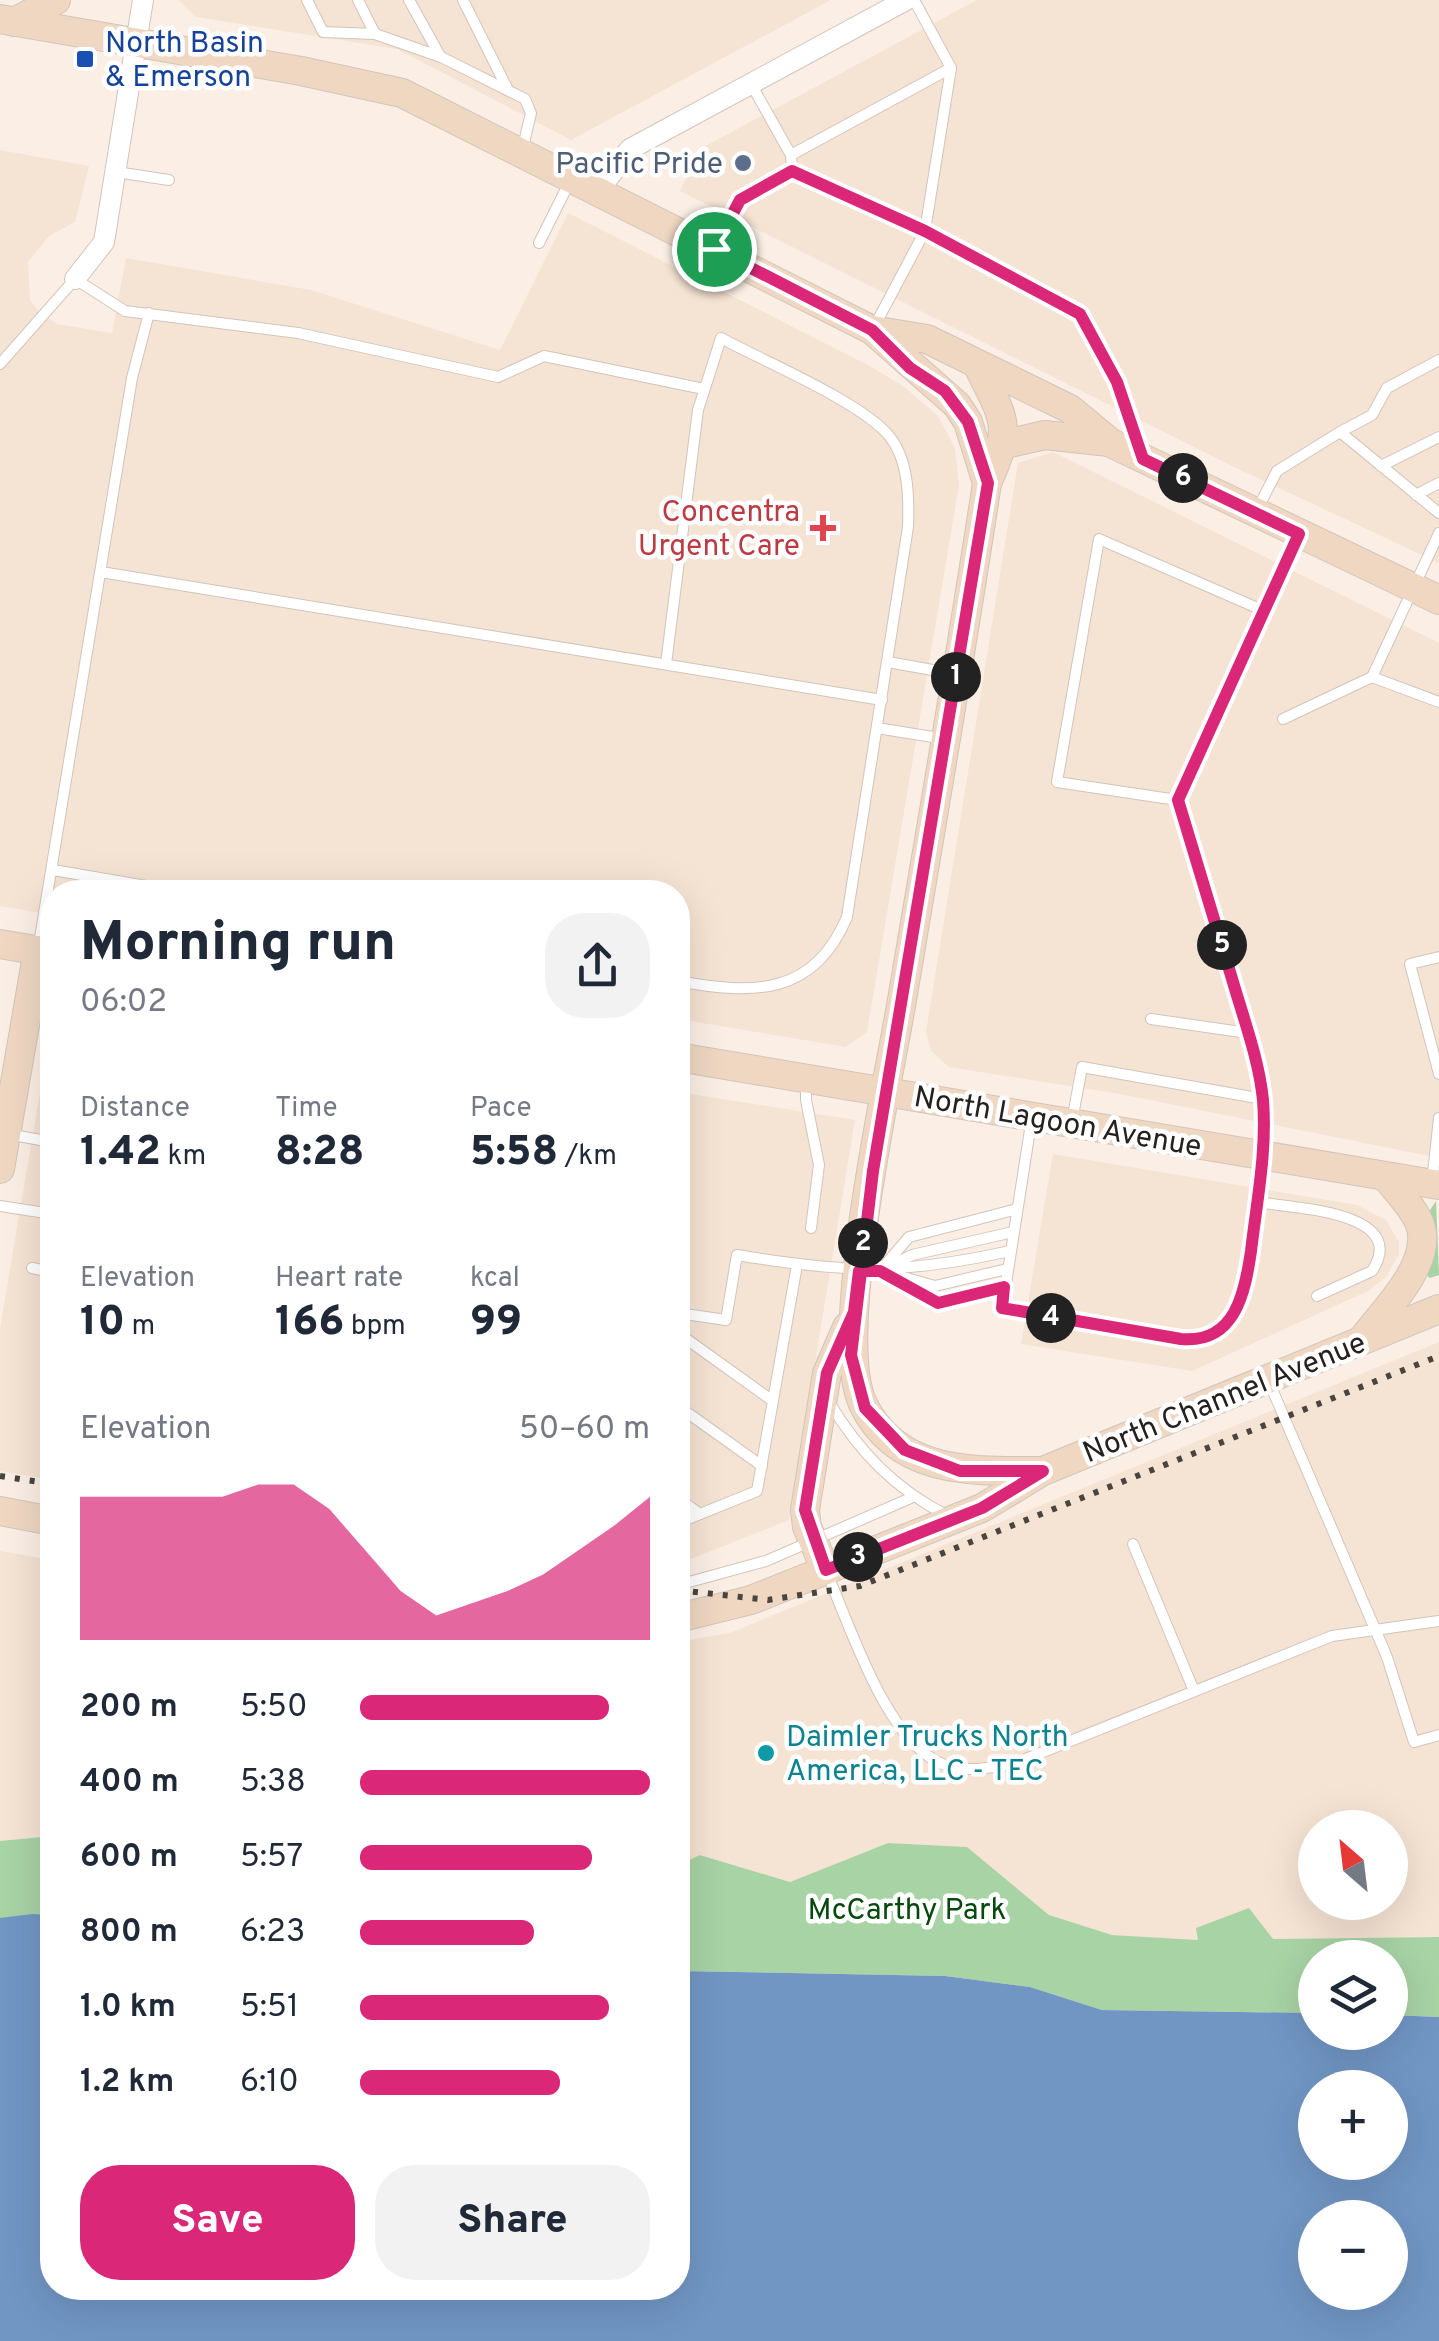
<!DOCTYPE html>
<html lang="en">
<head>
<meta charset="utf-8">
<style>
	:root { --surface:#fff; --page:#f2f2f3; --text:#1f2937; --muted:#747a83; --accent:#db2777 }
	body { margin:0; font-family:Overpass,sans-serif; background:var(--page); color:var(--text); height:100vh; display:flex; flex-direction:column; font-size:38px; white-space:nowrap }
	* { box-sizing:border-box; margin:0 }
	p { font-size:32px; color:var(--muted) }
	.icon { flex:none; width:55px; height:55px; fill:none; stroke:currentColor; stroke-width:2; stroke-linecap:round; stroke-linejoin:round }
	.map { position:relative; flex:1; overflow:hidden }
	.details { position:absolute; left:40px; top:880px; width:650px; height:1420px; display:flex; flex-direction:column; background:var(--surface); border-radius:40px; box-shadow:0 10px 40px #0002 }
	.details>* { flex:none }
	.needle { width:65px; rotate:332deg }
	.fabs { position:absolute; left:1298px; top:1810px; display:grid; gap:20px }
	.fabs a { display:grid; place-items:center; width:110px; height:110px; border-radius:50%; background:var(--surface); box-shadow:0 10px 40px #0002; font-size:50px }
	.pin { position:absolute; display:grid; place-items:center; width:85px; height:85px; color:#fff; margin:-42px; border:5px solid #fff; border-radius:50%; box-shadow:0 2px 10px #0007 }
	.km { position:absolute; width:50px; height:50px; margin:-25px; border-radius:50%; background:#222; color:#fff; font-size:28px; line-height:50px; text-align:center }
	.round { display:grid; place-items:center; flex:none; width:105px; height:105px; border-radius:40px; background:var(--page) }
	.overview { display:flex; align-items:center; justify-content:space-between; height:170px; padding:0 40px }
	h1 { font-size:55px; font-weight:800; line-height:75px }
	.stats { display:grid; grid-template-columns:repeat(3,1fr); gap:15px; height:170px; padding:10px 40px }
	.stats div { display:grid; align-content:center }
	.stats b { font-size:42px; font-weight:800 }
	.stats small { font-size:28px; font-weight:400 }
	.stats p { font-size:28px }
	.chart { height:280px; padding:20px 40px }
	.chart p { display:flex; justify-content:space-between }
	.chart svg { width:100%; height:180px; margin-top:10px; fill:var(--accent); opacity:.7 }
	.cta { display:flex; gap:20px; margin-top:auto; padding:20px 40px }
	.cta a { flex:1; height:115px; border-radius:40px; background:var(--accent); color:#fff; font-size:40px; font-weight:800; line-height:115px; text-align:center }
	.cta a+a { background:var(--page); color:var(--text) }
	ul { padding:0 40px; list-style:none; font-size:32px }
	li { display:grid; grid-template-columns:160px 120px 1fr; align-items:center; height:75px }
	li i { height:25px; border-radius:12px; background:var(--accent) }
	.map>svg:first-child { display:block }
	.built { fill:#f5e3d3; fill-rule:evenodd }
	.green { fill:#a7d3a5 }
	.water { fill:#7196c4; fill-rule:evenodd }
	.lines { fill:none; stroke-linecap:round; stroke-linejoin:round }
	.lane-casing { stroke:#d1c5bb; stroke-width:12 }
	.street-casing { stroke:#d1c5bb; stroke-width:22 }
	.secondary-casing { stroke:#d1c5bb; stroke-width:30 }
	.lane { stroke:#fff; stroke-width:10 }
	.street { stroke:#fff; stroke-width:20 }
	.secondary { stroke:#efd7c2; stroke-width:28 }
	.rail { stroke:#4a4440; stroke-width:6; stroke-dasharray:5 10; stroke-linecap:butt }
	.route-casing { stroke:#fff; stroke-width:20 }
	.route { stroke:#db2777; stroke-width:12 }
	.transit-dot { fill:#1a4fb4; stroke:#fff; stroke-width:4 }
	.service-dot { fill:#5c6f8a; stroke:#fff; stroke-width:4 }
	.health-dot { fill:#e0444e; stroke:#fff; stroke-width:4 }
	.culture-dot { fill:#0f9aa8; stroke:#fff; stroke-width:4 }
	.labels { text-anchor:middle; stroke-width:9; stroke-linejoin:round; paint-order:stroke }
	.transit-label { font-size:30px; fill:#164399; stroke:#fff; text-anchor:start }
	.service-label { font-size:30px; fill:#4e5e75; stroke:#fff; text-anchor:end }
	.health-label { font-size:30px; fill:#be3a42; stroke:#fff; text-anchor:end }
	.street-label { font-size:30px; fill:#26211e; stroke:#fff }
	.culture-label { font-size:30px; fill:#0d838f; stroke:#fff; text-anchor:start }
	.park-label { font-size:30px; fill:#05490c; stroke:#fff }
</style>
</head>
<body>
<div class="map">
<svg width="1439" height="2341" viewBox="0 0 1439 2341">
	<rect width="100%" height="100%" fill="#fbefe5"/>
	<!-- built -->
	<g class="built">
		<polygon points="179,0 831,0 571,140 397,49 196,17"/>
		<polygon points="977,0 1439,0 1439,563 1234,467 680,191 700,149"/>
		<polygon points="0,150 89,166 75,222 49,236 28,262 30,300 40,313 57,324 112,333 126,258 311,290 500,350 568,213 868,365 903,386 938,416 955,448 959,485 867,1032 846,1047 678,1019 678,892 52,892 52,915 0,906"/>
		<polygon points="1053,452 1439,643 1439,1158 1120,1094 949,1067 931,1051 926,1032 1018,463"/>
		<polygon points="52,1021 52,1480 0,1471 0,1329"/>
		<polygon points="678,1092 855,1120 789,1520 678,1564"/>
		<polygon points="1053,1154 1357,1205 1386,1220 1399,1242 1399,1254 1386,1277 1368,1291 1192,1371 1021,1344"/>
		<path d="M1439,1342v595l-241,3 -86,-5 -63,-20 -82,-68 -79,-4 -98,39 -89,-27 -23,10v-223l52,-9zM1315,1828h75v74h-75z"/>
		<polygon points="0,1551 52,1560 52,1836 0,1841"/>
	</g>
	<!-- green -->
	<g class="green">
		<polygon points="1436,1201 1439,1275 1430,1278 1424,1273 1437,1242 1430,1210"/>
		<polygon points="52,1836 52,1915 0,1918 0,1841"/>
		<polygon points="888,1843 967,1847 1049,1915 1112,1935 1198,1940 1196,1928 1249,1908 1273,1939 1439,1937 1439,2017 1390,2015 1390,1958 1315,1958 1315,2013 1102,2010 1030,1987 945,1976 678,1971 678,1865 700,1855 790,1882"/>
	</g>
	<!-- water -->
	<path class="water" d="M32,1914l20,1v373h626v-317l267,5 85,11 72,23 213,3v19h75v-17l49,2v324h-1439v-423zM1315,2088h75v74h-75zM1315,2218h75v74h-75z"/>
	<g class="lines">
		<!-- lane casing -->
		<g class="lane-casing">
			<g id="lane">
				<polyline points="307,0 323,32 375,34 358,0"/>
				<polyline points="409,0 440,56"/>
				<polyline points="463,0 508,90"/>
				<polyline points="375,34 441,57 525,99 531,113 522,151"/>
				<polyline points="791,155 951,68"/>
				<polyline points="792,171 925,231 1080,313 1117,382 1141,453"/>
				<polyline points="116,172 169,180"/>
				<polyline points="539,243 570,181"/>
				<polyline points="714,248 740,200 792,171 791,155 751,84"/>
				<polyline points="873,329 925,231 951,68 914,0"/>
				<polyline points="1439,360 1387,388 1372,415 1340,432 1439,513"/>
				<polyline points="0,364 75,279 125,311 298,333 498,377 544,356 704,389"/>
				<polyline points="1381,466 1439,437"/>
				<polyline points="1416,495 1439,483"/>
				<polyline points="1258,508 1277,471 1340,432"/>
				<polyline points="1439,533 1372,677 1439,702"/>
				<polyline points="101,572 882,700"/>
				<polyline points="888,662 955,674"/>
				<path d="M666,664l32,-254 23,-72c42,23 141,64 169,99 19,24 19,62 18,90l-61,390c-33,79 -94,78 -169,64"/>
				<polyline points="1283,719 1372,677"/>
				<polyline points="877,728 945,739"/>
				<polyline points="1177,800 1262,610"/>
				<polyline points="53,870 181,892"/>
				<polyline points="38,950 132,378 149,313"/>
				<polyline points="1439,957 1410,964 1439,1074"/>
				<polyline points="1151,1019 1248,1033"/>
				<polyline points="806,1080 806,1100 819,1165 811,1228"/>
				<path d="M1032,1117l-30,192 179,30c54,6 64,-46 70,-88 7,-50 16,-100 12,-151 -4,-40 -19,-80 -30,-118 -19,-61 -37,-121 -56,-182l-120,-18 42,-243 163,71 37,-75"/>
				<polyline points="1072,1121 1082,1067 1263,1099"/>
				<polyline points="7,1134 52,1142"/>
				<polyline points="1432,1183 1439,1118"/>
				<path d="M1257,1202c34,6 154,9 115,69l-55,25"/>
				<polyline points="0,1206 52,1214"/>
				<polyline points="32,1268 52,1272"/>
				<polyline points="886,1268 912,1255 1013,1232"/>
				<polyline points="880,1271 909,1237 1017,1209"/>
				<polyline points="881,1271 938,1303 1004,1287"/>
				<polyline points="896,1275 935,1286 1007,1269"/>
				<path d="M678,1313l48,7 11,-65c108,18 165,20 273,-4"/>
				<polyline points="678,1333 773,1401"/>
				<polyline points="1269,1382 1387,1657 1414,1742 1439,1735"/>
				<path d="M829,1402c31,51 66,87 119,114"/>
				<polyline points="678,1406 762,1466"/>
				<polyline points="678,1498 700,1514"/>
				<polyline points="678,1523 757,1491 797,1265"/>
				<polyline points="1133,1544 1194,1691"/>
				<path d="M826,1571c24,54 58,164 112,191 24,12 49,6 75,2l319,-128 107,-15"/>
				<polyline points="678,1585 766,1561 913,1497"/>
			</g>
		</g>
		<!-- street casing -->
		<g class="street-casing">
			<g id="street">
				<polyline points="599,190 630,149 906,0"/>
				<polyline points="75,279 104,242 143,0"/>
			</g>
		</g>
		<!-- secondary casing -->
		<g class="secondary-casing">
			<g id="secondary">
				<polyline points="0,19 301,71 402,93 872,330 927,339 1070,409 1111,443 1439,600"/>
				<polyline points="14,22 56,0"/>
				<path d="M872,330l85,75 11,17 19,61c-26,172 -56,344 -85,517 -14,84 -71,336 -39,404 35,72 112,67 180,67"/>
				<path d="M977,364c27,56 37,60 10,119"/>
				<polyline points="1005,444 1045,435 1109,442"/>
				<polyline points="0,944 52,953"/>
				<polyline points="678,1057 1439,1185"/>
				<polyline points="0,1169 38,950"/>
				<path d="M1362,1340c21,-29 74,-78 57,-118 -7,-16 -22,-31 -33,-45"/>
				<polyline points="0,1511 52,1521"/>
				<polyline points="826,1570 807,1527 805,1510 827,1373 847,1327"/>
				<polyline points="678,1618 751,1600 982,1508 1043,1471 1439,1309"/>
			</g>
		</g>
		<!-- lane -->
		<use href="#lane" class="lane"/>
		<!-- street -->
		<use href="#street" class="street"/>
		<!-- secondary -->
		<use href="#secondary" class="secondary"/>
		<!-- rail -->
		<g class="rail">
			<polyline points="0,1476 52,1484"/>
			<polyline points="678,1590 768,1600 860,1586 1439,1356"/>
		</g>
	</g>
	<g class="lines">
		<!-- route casing -->
		<g class="route-casing">
			<path id="route" d="M714,249l158,81 38,38 35,23 23,31 20,61 -115,688 -22,184 14,53 40,42 55,21h83l-61,37 -156,62 -21,-60 22,-137 27,-61 5,-41h21l58,32 66,-16 -2,21 179,31c54,5 64,-46 70,-88 6,-51 16,-100 12,-151 -4,-40 -19,-80 -30,-118 -19,-61 -37,-122 -55,-182l121,-266 -156,-75 -26,-77 -37,-68 -155,-83 -133,-60 -52,29 -26,49"/>
		</g>
		<!-- route -->
		<use href="#route" class="route"/>
	</g>
	<!-- markers -->
	<rect class="transit-dot" x="75" y="49" width="20" height="20" rx="5"/>
	<circle class="service-dot" cx="743" cy="163" r="10"/>
	<path class="health-dot" d="M818 513h10v10h10v10h-10v10h-10v-10h-10v-10h10z"/>
	<circle class="culture-dot" cx="766" cy="1753" r="10"/>
	<g class="labels">
		<!-- transit labels -->
		<g class="transit-label">
			<text x="105" y="52">North Basin<tspan x="105" dy="34">&amp; Emerson</tspan></text>
		</g>
		<!-- service labels -->
		<g class="service-label">
			<text x="723" y="173">Pacific Pride</text>
		</g>
		<!-- health labels -->
		<g class="health-label">
			<text x="800" y="521">Concentra<tspan x="800" dy="34">Urgent Care</tspan></text>
		</g>
		<!-- street labels -->
		<g class="street-label">
			<text transform="translate(1058 1121) rotate(10)" y="10">North Lagoon Avenue</text>
			<text transform="translate(1224 1397) rotate(-22)" y="10">North Channel Avenue</text>
		</g>
		<!-- culture labels -->
		<g class="culture-label">
			<text x="786" y="1746">Daimler Trucks North<tspan x="786" dy="34">America, LLC - TEC</tspan></text>
		</g>
		<!-- park labels -->
		<g class="park-label">
			<text x="907" y="1919">McCarthy Park</text>
		</g>
	</g>
</svg>
<div class="fabs">
<a><svg class="needle" viewBox="-14 -14 28 28"><path d="M0-13l5 13h-10z" fill="#e53935"/><path d="M0 13l5-13h-10z" fill="#747a83"/></svg></a>
<a><svg class="icon" aria-label="layers" viewBox="0 0 24 24"><path d="M12 4l9 5-9 5-9-5zM3 14l9 5 9-5"/></svg></a>
<a>+</a>
<a>−</a>
</div>
<div class="pin" style="left:714px;top:249px;background:#1e9e55"><svg class="icon" aria-label="arrive" viewBox="0 0 24 24"><path d="M6 21V4h12l-3 4 3 4H6"/></svg></div>
<b class="km" style="left:956px;top:677px">1</b>
<b class="km" style="left:863px;top:1243px">2</b>
<b class="km" style="left:858px;top:1557px">3</b>
<b class="km" style="left:1051px;top:1318px">4</b>
<b class="km" style="left:1222px;top:945px">5</b>
<b class="km" style="left:1183px;top:478px">6</b>
<section class="details">
<div class="overview"><div><h1>Morning run</h1><p>06:02</p></div><a class="round"><svg class="icon" aria-label="share" viewBox="0 0 24 24"><path d="M12 15V3M7 8l5-5 5 5M5 13v7h14v-7"/></svg></a></div>
<div class="stats">
<div><p>Distance</p><b>1.42<small> km</small></b></div>
<div><p>Time</p><b>8:28</b></div>
<div><p>Pace</p><b>5:58<small> /km</small></b></div>
</div>
<div class="stats">
<div><p>Elevation</p><b>10<small> m</small></b></div>
<div><p>Heart rate</p><b>166<small> bpm</small></b></div>
<div><p>kcal</p><b>99</b></div>
</div>
<div class="chart"><p><span>Elevation</span>50–60 m</p>
<svg viewBox="0 0 160 44" preserveAspectRatio="none"><path d="M0 44V9L10 9L20 9L30 9L40 9L50 6L60 6L70 12L80 22L90 32L100 38L110 35L120 32L130 28L140 22L150 16L160 9V44z"/></svg>
</div>
<ul>
<li><b>200 m</b>5:50<i style="width:86%"></i></li>
<li><b>400 m</b>5:38<i style="width:100%"></i></li>
<li><b>600 m</b>5:57<i style="width:80%"></i></li>
<li><b>800 m</b>6:23<i style="width:60%"></i></li>
<li><b>1.0 km</b>5:51<i style="width:86%"></i></li>
<li><b>1.2 km</b>6:10<i style="width:69%"></i></li>
</ul>
<div class="cta"><a>Save</a><a>Share</a></div>
</section>
</div>
</body>
</html>
